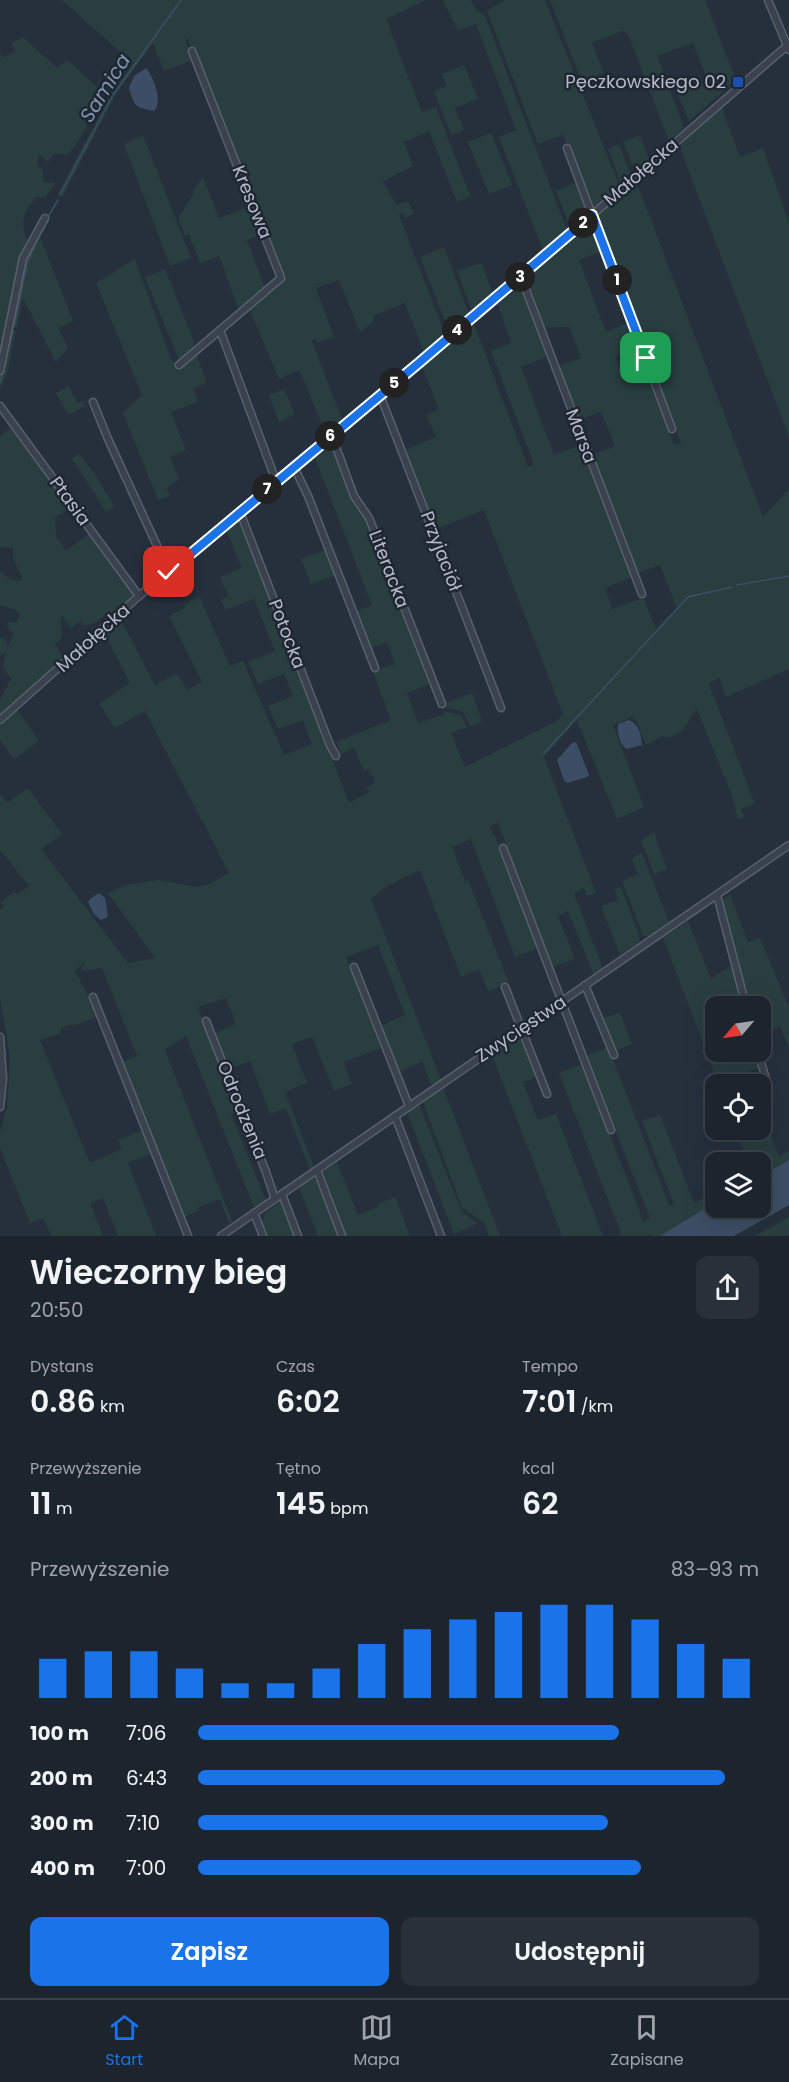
<!DOCTYPE html>
<html lang="pl">
<head>
<meta charset="utf-8">
<style>
	:root { --surface:#1c242e; --page:#29303a; --text:#f1f3f6; --muted:#a0a4aa; --line:#3a414a; --accent:#1a73e8 }
	body { margin:0; font-family:Poppins,sans-serif; background:var(--page); color:var(--text); height:100vh; display:flex; flex-direction:column; font-size:22px; white-space:nowrap }
	* { box-sizing:border-box; margin:0 }
	p { font-size:20px; color:var(--muted) }
	.icon { flex:none; width:33px; height:33px; fill:none; stroke:currentColor; stroke-width:2; stroke-linecap:round; stroke-linejoin:round }
	.map { position:relative; height:1236px; overflow:hidden }
	.side { display:flex; flex-direction:column; background:var(--surface); flex:1 }
	.side>* { flex:none }
	.needle { width:39px; rotate:241deg }
	.controls { position:absolute; left:705px; top:996px; display:grid; gap:12px }
	.controls a { display:grid; place-items:center; width:66px; height:66px; border-radius:12px; background:var(--surface); box-shadow:0 6px 24px #0002,0 0 0 2px var(--line); font-size:30px }
	.pin { position:absolute; display:grid; place-items:center; width:51px; height:51px; color:#fff; margin:-26px; border-radius:12px; box-shadow:0 3px 9px #0006 }
	.km { position:absolute; width:30px; height:30px; margin:-15px; border-radius:50%; background:#222; color:#fff; font-size:16px; line-height:30px; text-align:center }
	.round { display:grid; place-items:center; flex:none; width:63px; height:63px; border-radius:12px; background:var(--page) }
	.head { display:flex; align-items:center; justify-content:space-between; height:102px; padding:0 30px }
	h1 { font-size:33px; font-weight:600; line-height:45px }
	.figures { display:grid; grid-template-columns:repeat(3,1fr); gap:9px; height:102px; padding:6px 30px }
	.figures div { display:grid; align-content:center }
	.figures b { font-size:30px; font-weight:600 }
	.figures small { font-size:16px; font-weight:400 }
	.figures p { font-size:16px }
	.chart { height:168px; padding:12px 30px }
	.chart p { display:flex; justify-content:space-between }
	.chart svg { width:100%; height:108px; margin-top:6px; stroke:var(--accent); stroke-width:6 }
	.button { display:flex; gap:12px; margin-top:auto; padding:12px 30px }
	.button a { flex:1; height:69px; border-radius:12px; background:var(--accent); color:#fff; font-size:24px; font-weight:600; line-height:69px; text-align:center }
	.button a+a { background:var(--page); color:var(--text) }
	ul { padding:0 30px; list-style:none; font-size:20px }
	li { display:grid; grid-template-columns:96px 72px 1fr; align-items:center; height:45px }
	li i { height:15px; border-radius:8px; background:var(--accent) }
	.dock { display:flex; justify-content:space-around; align-items:center; height:84px; border-top:2px solid var(--line); background:var(--surface); font-size:16px; color:var(--muted) }
	.dock a { display:grid; justify-items:center; gap:3px }
	.dock .active { color:var(--accent) }
	.map>svg:first-child { display:block }
	.green { fill:#293e3f }
	.water { fill:#3c4e65 }
	.lines { fill:none; stroke-linecap:round; stroke-linejoin:round }
	.stream { stroke:#3c4e65; stroke-width:1.5 }
	.minor-casing { stroke:#57606b; stroke-width:9 }
	.minor { stroke:#3a424d; stroke-width:6 }
	.route-casing { stroke:#fff; stroke-width:12 }
	.route { stroke:#1a73e8; stroke-width:8 }
	.transit-dot { fill:#1a4fb4; stroke:#1e2732; stroke-width:2 }
	.labels { text-anchor:middle; stroke-width:5; stroke-linejoin:round; paint-order:stroke }
	.poi-label { font-size:18px; fill:#b6bdc8; stroke:#1e2732; text-anchor:end }
	.street-label { font-size:18px; fill:#b6bdc8; stroke:#1e2732 }
	.water-label { font-size:20px; font-style:italic; fill:#7f94ae; stroke:#1e2732 }
</style>
</head>
<body>
<div class="map">
<svg width="789" height="1236" viewBox="0 0 789 1236">
	<rect width="100%" height="100%" fill="#26303d"/>
	<!-- green -->
	<g class="green">
		<polygon points="62,0 426,0 386,19 422,112 436,107 470,196 457,202 429,131 404,142 413,166 383,181 396,205 408,201 414,214 405,218 403,213 399,215 445,334 424,352 405,303 373,316 374,321 360,332 339,280 316,288 334,337 317,343 316,339 312,341 343,422 327,435 299,370 279,379 249,308 284,278 188,39 185,40 193,60 164,71 153,43 116,94 63,196 58,193 112,93 133,63"/>
		<polygon points="443,0 471,0 476,10 485,16 567,230 543,250 499,137 516,130 476,24 458,31"/>
		<polygon points="504,0 545,0 619,185 594,207 592,207 563,135 538,144 487,11"/>
		<polygon points="550,0 705,0 736,80 689,121 677,92 708,81 693,43 657,56 684,128 669,141 628,34 622,31 592,43 604,73 582,82"/>
		<path d="M23,37l34,31 11,-8 36,34 -28,51 -9,10 -12,-2 -7,9 -9,-8 -2,12 6,4v12l12,1 -9,14h-10c-11,14 -17,25 -9,43l-5,14 -22,110v-310l4,3 11,-5 -3,-9z"/>
		<polygon points="464,65 478,99 455,108 464,130 451,135 434,91 447,86 442,74"/>
		<polygon points="722,108 740,157 763,148 789,223 789,437 679,145"/>
		<polygon points="491,133 512,185 489,194 468,142"/>
		<polygon points="143,135 191,258 170,266 124,144"/>
		<polygon points="640,135 649,160 635,171 623,142"/>
		<polygon points="619,144 631,175 621,183 608,149"/>
		<polygon points="203,177 219,218 251,206 262,234 247,240 265,288 239,310 219,256 200,263 189,234 185,236 178,218 194,193 193,190"/>
		<path d="M636,180l127,337 26,-28v180l-63,28 -7,-20 -10,7 46,120 -14,5 3,8 -6,3 -7,-27 -34,-84c-14,13 -3,18 -29,29l-6,-2 -16,9 -9,-23 -5,-5 -19,8 31,82 -27,12 -40,-99 -33,37 52,136 -9,3 -3,-8 -10,5 29,76 -9,6 -26,-64 -10,5 17,43 -23,8 -54,-144 -9,4 6,10 43,111 -23,9 -44,-118 -19,8 13,34 3,-1 41,103 -21,8 -9,-22 -18,8 -41,-107 -33,16 -16,13 70,181 -9,6 -10,-24 -24,10 -18,-46 25,-11 -27,-70 -32,12 35,91 -37,14 8,22 -18,7 -22,-54 -20,7 15,39 -22,9 29,75 -4,3 -24,-62 -16,6 -20,-53 -21,8 -14,-36 21,-9 -10,-26 -28,9 40,104 -7,3 35,87 -12,6 -68,-171 -21,14 67,171 -3,2 -9,-24 -23,9 1,3 -14,6 -61,-155 14,-6 -35,-88 -18,3 -2,-2 3,-8 -10,10 23,45 -25,10 -1,-2 -11,4v5l-21,7 50,123 32,-14 -4,-9 25,-10 9,23 -24,10 28,73h-38l-15,-38 -13,5 13,33h-52l-8,-18 -13,5 -30,-75v-16l7,-26 3,-48 -10,-60v-88l4,-3 -3,-5 13,-10 3,3 12,-9 -29,-36v-56l7,9 21,-15 34,46 -21,15 87,114 27,-5 -47,-65 17,-8 33,-5 38,7 11,-2 22,-12 -84,-162 -30,17 -16,-24 31,-21 -25,-49 16,-14 34,65 22,-12 10,17 15,-8 -33,-66 16,-8 -1,-4 15,-8 31,70 13,-5 41,94 28,-11 -9,-24 -25,9 -10,-23 25,-10 -9,-22 -26,10 -10,-22 27,-11 -21,-52 -29,11 -4,-10 7,-4 -8,-19 22,-9 -16,-39 12,-11 5,7 106,278 20,-11 -2,-4 8,-6 -6,-13 -5,2 -10,-23 -13,6 -5,-12 55,-22 -18,-48 22,-8 -8,-22 -16,6 -15,-37 16,-6 -57,-147 17,-12 21,54 8,10 68,174 -22,9 11,30 24,-8 3,4 -2,-8 18,4 6,12 -16,6 14,34 92,-46 6,-7 -79,-204 -49,19 -30,-79 31,-13 -9,-22 12,-6 -17,-43 52,-42 54,143 6,-3 -43,-113 20,-8 -13,-38 23,-20 27,71 -27,11 33,88 27,-10 51,132 -27,11 7,21 31,-11 13,31 21,-21 -17,-43 -22,8 -46,-118 23,-9 -14,-34 -22,8 -20,-54 22,-8 -12,-31 -25,1 -19,-51 62,-52 6,1 9,25 -23,9 27,72 22,-9 10,25 -22,8 9,25 22,-9 27,73 7,-2 -86,-225z"/>
		<polygon points="577,182 588,211 570,227 556,191"/>
		<polygon points="44,222 46,227 40,237 73,321 58,328 68,348 56,362 23,298 17,327 12,326 26,254"/>
		<polygon points="444,247 469,314 449,331 420,257"/>
		<polygon points="135,259 171,359 179,367 196,353 207,383 193,388 198,402 171,412 186,450 170,457 179,479 167,488 170,496 158,500 123,413 142,395 96,283"/>
		<polygon points="481,263 493,294 472,311 457,271"/>
		<polygon points="165,269 194,342 193,349 179,360 145,277"/>
		<polygon points="11,331 16,331 7,373 0,388 0,376"/>
		<polygon points="69,386 78,403 83,401 86,406 70,414 67,413 56,393"/>
		<polygon points="284,389 295,414 279,422 269,395"/>
		<path d="M12,427l59,80 -16,11 1,18 10,15 24,-18 44,60v3l-21,19 -3,-4 -16,12 -10,3 -4,-5 -9,7 -10,-13 1,22 -7,8 10,14 -65,55v-14l11,-21 -8,-12 3,-15 -6,4v-18h3l5,5 -1,5 7,-14 -7,-7 1,-5 8,1 4,-8 -2,-4 -18,-6v-34c5,6 12,10 20,10l2,-3 -9,-20v-10l-13,-1v-111z"/>
		<polygon points="79,454 95,474 114,507 106,512 72,458"/>
		<polygon points="325,550 335,575 311,584 301,559"/>
		<polygon points="472,693 482,721 470,726 463,712 446,707 444,704"/>
		<polygon points="16,708 39,741 14,759 0,740 0,723"/>
		<polygon points="654,832 667,869 654,874 641,840"/>
		<polygon points="642,853 669,922 649,937 643,935 622,881 638,874 632,860 634,857"/>
		<polygon points="621,887 640,938 639,942 620,955 601,906 618,900 614,889"/>
		<polygon points="730,894 748,942 760,938 789,1008 789,1048 780,1026 761,1039 760,1006 750,1006 722,900"/>
		<polygon points="688,921 711,979 733,964 744,1006 716,1006 716,1052 756,1052 760,1068 746,1072 751,1084 719,1084 663,938"/>
		<polygon points="620,1012 632,1044 615,1051 602,1019"/>
		<polygon points="519,1035 522,1036 537,1077 523,1082 538,1120 556,1114 603,1236 562,1236 492,1055"/>
		<polygon points="608,1047 670,1207 674,1204 642,1121 660,1115 694,1203 715,1192 715,1202 660,1236 652,1236 650,1234 647,1236 617,1236 621,1233 559,1073 582,1064 639,1209 642,1222 650,1218 586,1056"/>
		<polygon points="443,1087 500,1236 489,1236 484,1223 462,1207 423,1102"/>
		<polygon points="419,1104 462,1213 478,1223 454,1234 407,1112"/>
		<polygon points="761,1109 779,1156 789,1151 789,1160 761,1176 760,1162 748,1162 736,1130 760,1130"/>
		<polygon points="337,1162 358,1215 378,1207 378,1204 395,1197 410,1236 345,1236 320,1174"/>
		<polygon points="316,1176 339,1236 318,1236 299,1187"/>
		<polygon points="282,1201 296,1236 267,1236 262,1221 265,1213"/>
		<polygon points="789,1217 789,1234 785,1236 755,1236"/>
	</g>
	<!-- water -->
	<g class="water">
		<path d="M146,68c8,10 17,33 8,43 -19,-4 -19,-3 -25,-23l5,-12z"/>
		<path d="M629,720c10,4 12,15 13,25l-15,4c-7,-3 -10,-17 -9,-25z"/>
		<polygon points="576,742 589,775 587,777 567,783 564,780 557,760 572,743"/>
		<polygon points="99,893 105,898 108,917 101,920 94,914 88,902 91,898"/>
		<polygon points="789,1160 789,1205 734,1236 660,1236 715,1202 716,1208 760,1208 761,1176"/>
	</g>
	<g class="lines">
		<!-- stream -->
		<g class="stream">
			<polyline points="60,195 113,95 181,0"/>
			<polyline points="48,217 58,200"/>
			<polyline points="14,327 27,264 41,231"/>
			<polyline points="0,383 13,330"/>
			<polyline points="737,585 789,576"/>
			<polyline points="544,753 688,597 732,587"/>
		</g>
		<!-- minor casing -->
		<g class="minor-casing">
			<g id="minor">
				<polyline points="768,0 789,50"/>
				<polyline points="567,148 672,429"/>
				<polyline points="521,277 642,594"/>
				<polyline points="220,330 276,481"/>
				<polyline points="179,365 281,278 192,51"/>
				<polyline points="0,371 23,258 45,218"/>
				<polyline points="380,395 501,708"/>
				<polyline points="93,402 108,439 169,572"/>
				<polyline points="0,406 139,596"/>
				<polyline points="329,436 336,447 354,496 369,518 442,704"/>
				<polyline points="294,467 308,496 375,668"/>
				<polyline points="240,512 330,745 336,756"/>
				<polyline points="0,720 139,596 508,288 789,44"/>
				<polyline points="503,848 611,1130"/>
				<polyline points="717,895 746,1006"/>
				<polyline points="354,967 409,1106"/>
				<polyline points="585,985 614,1055"/>
				<polyline points="505,987 547,1094"/>
				<polyline points="93,997 188,1236"/>
				<polyline points="206,1021 266,1172 275,1199"/>
				<polyline points="0,1037 3,1079 0,1107"/>
				<polyline points="758,1052 768,1086"/>
				<polyline points="395,1116 441,1236"/>
				<polyline points="317,1170 342,1236"/>
				<polyline points="282,1194 298,1236"/>
				<polyline points="254,1213 263,1236"/>
				<polyline points="221,1236 789,845"/>
			</g>
		</g>
		<!-- minor -->
		<use href="#minor" class="minor"/>
	</g>
	<g class="lines">
		<!-- route casing -->
		<g class="route-casing">
			<polyline id="route" points="169,572 420,362 592,215 646,358"/>
		</g>
		<!-- route -->
		<use href="#route" class="route"/>
	</g>
	<!-- markers -->
	<rect class="transit-dot" x="732" y="76" width="12" height="12" rx="3"/>
	<g class="labels">
		<!-- poi labels -->
		<g class="poi-label">
			<text x="726" y="88">Pęczkowskiego 02</text>
		</g>
		<!-- street labels -->
		<g class="street-label">
			<text transform="translate(641 172) rotate(-41)" y="6">Małołęcka</text>
			<text transform="translate(252 202) rotate(68)" y="6">Kresowa</text>
			<text transform="translate(581 436) rotate(69)" y="6">Marsa</text>
			<text transform="translate(70 501) rotate(54)" y="6">Ptasia</text>
			<text transform="translate(441 551) rotate(69)" y="6">Przyjaciół</text>
			<text transform="translate(389 569) rotate(69)" y="6">Literacka</text>
			<text transform="translate(287 634) rotate(69)" y="6">Potocka</text>
			<text transform="translate(93 638) rotate(-42)" y="6">Małołęcka</text>
			<text transform="translate(521 1029) rotate(-34)" y="6">Zwycięstwa</text>
			<text transform="translate(242 1110) rotate(68)" y="6">Odrodzenia</text>
		</g>
		<!-- water labels -->
		<g class="water-label">
			<text transform="translate(105 88) rotate(-58)" y="7">Samica</text>
		</g>
	</g>
</svg>
<div class="controls">
<a><svg class="needle" viewBox="-14 -14 28 28"><path d="M0-13l5 13h-10z" fill="#e53935"/><path d="M0 13l5-13h-10z" fill="#a0a4aa"/></svg></a>
<a><svg class="icon" aria-label="locate" viewBox="0 0 24 24"><circle cx="12" cy="12" r="6"/><path d="M12 2v4M12 18v4M2 12h4M18 12h4"/></svg></a>
<a><svg class="icon" aria-label="layers" viewBox="0 0 24 24"><path d="M12 4l9 5-9 5-9-5zM3 14l9 5 9-5"/></svg></a>
</div>
<div class="pin" style="left:646px;top:358px;background:#1e9e55"><svg class="icon" aria-label="arrive" viewBox="0 0 24 24"><path d="M6 21V4h12l-3 4 3 4H6"/></svg></div>
<div class="pin" style="left:169px;top:572px;background:#d93025"><svg class="icon" aria-label="check" viewBox="0 0 24 24"><path d="M5 12l5 5 9-10"/></svg></div>
<b class="km" style="left:617px;top:280px">1</b>
<b class="km" style="left:583px;top:223px">2</b>
<b class="km" style="left:520px;top:277px">3</b>
<b class="km" style="left:457px;top:330px">4</b>
<b class="km" style="left:394px;top:383px">5</b>
<b class="km" style="left:330px;top:436px">6</b>
<b class="km" style="left:267px;top:489px">7</b>
</div>
<section class="side">
<div class="head"><div><h1>Wieczorny bieg</h1><p>20:50</p></div><a class="round"><svg class="icon" aria-label="share" viewBox="0 0 24 24"><path d="M12 15V3M7 8l5-5 5 5M5 13v7h14v-7"/></svg></a></div>
<div class="figures">
<div><p>Dystans</p><b>0.86<small> km</small></b></div>
<div><p>Czas</p><b>6:02</b></div>
<div><p>Tempo</p><b>7:01<small> /km</small></b></div>
</div>
<div class="figures">
<div><p>Przewyższenie</p><b>11<small> m</small></b></div>
<div><p>Tętno</p><b>145<small> bpm</small></b></div>
<div><p>kcal</p><b>62</b></div>
</div>
<div class="chart"><p><span>Przewyższenie</span>83–93 m</p>
<svg viewBox="0 0 160 44" preserveAspectRatio="none"><path d="M5 44V28M15 44V25M25 44V25M35 44V32M45 44V38M55 44V38M65 44V32M75 44V22M85 44V16M95 44V12M105 44V9M115 44V6M125 44V6M135 44V12M145 44V22M155 44V28"/></svg>
</div>
<ul>
<li><b>100 m</b>7:06<i style="width:75%"></i></li>
<li><b>200 m</b>6:43<i style="width:94%"></i></li>
<li><b>300 m</b>7:10<i style="width:73%"></i></li>
<li><b>400 m</b>7:00<i style="width:79%"></i></li>
</ul>
<div class="button"><a>Zapisz</a><a>Udostępnij</a></div>
</section>
<nav class="dock">
<a class="active"><svg class="icon" aria-label="home" viewBox="0 0 24 24"><path d="M3 11l9-7 9 7M6 9v11h12V9"/></svg>Start</a>
<a><svg class="icon" aria-label="map" viewBox="0 0 24 24"><path d="M3 6l6-2 6 2 6-2v14l-6 2-6-2-6 2zM9 4v14M15 6v14"/></svg>Mapa</a>
<a><svg class="icon" aria-label="saved" viewBox="0 0 24 24"><path d="M7 4h10v16l-5-4-5 4z"/></svg>Zapisane</a>
</nav>
</body>
</html>
